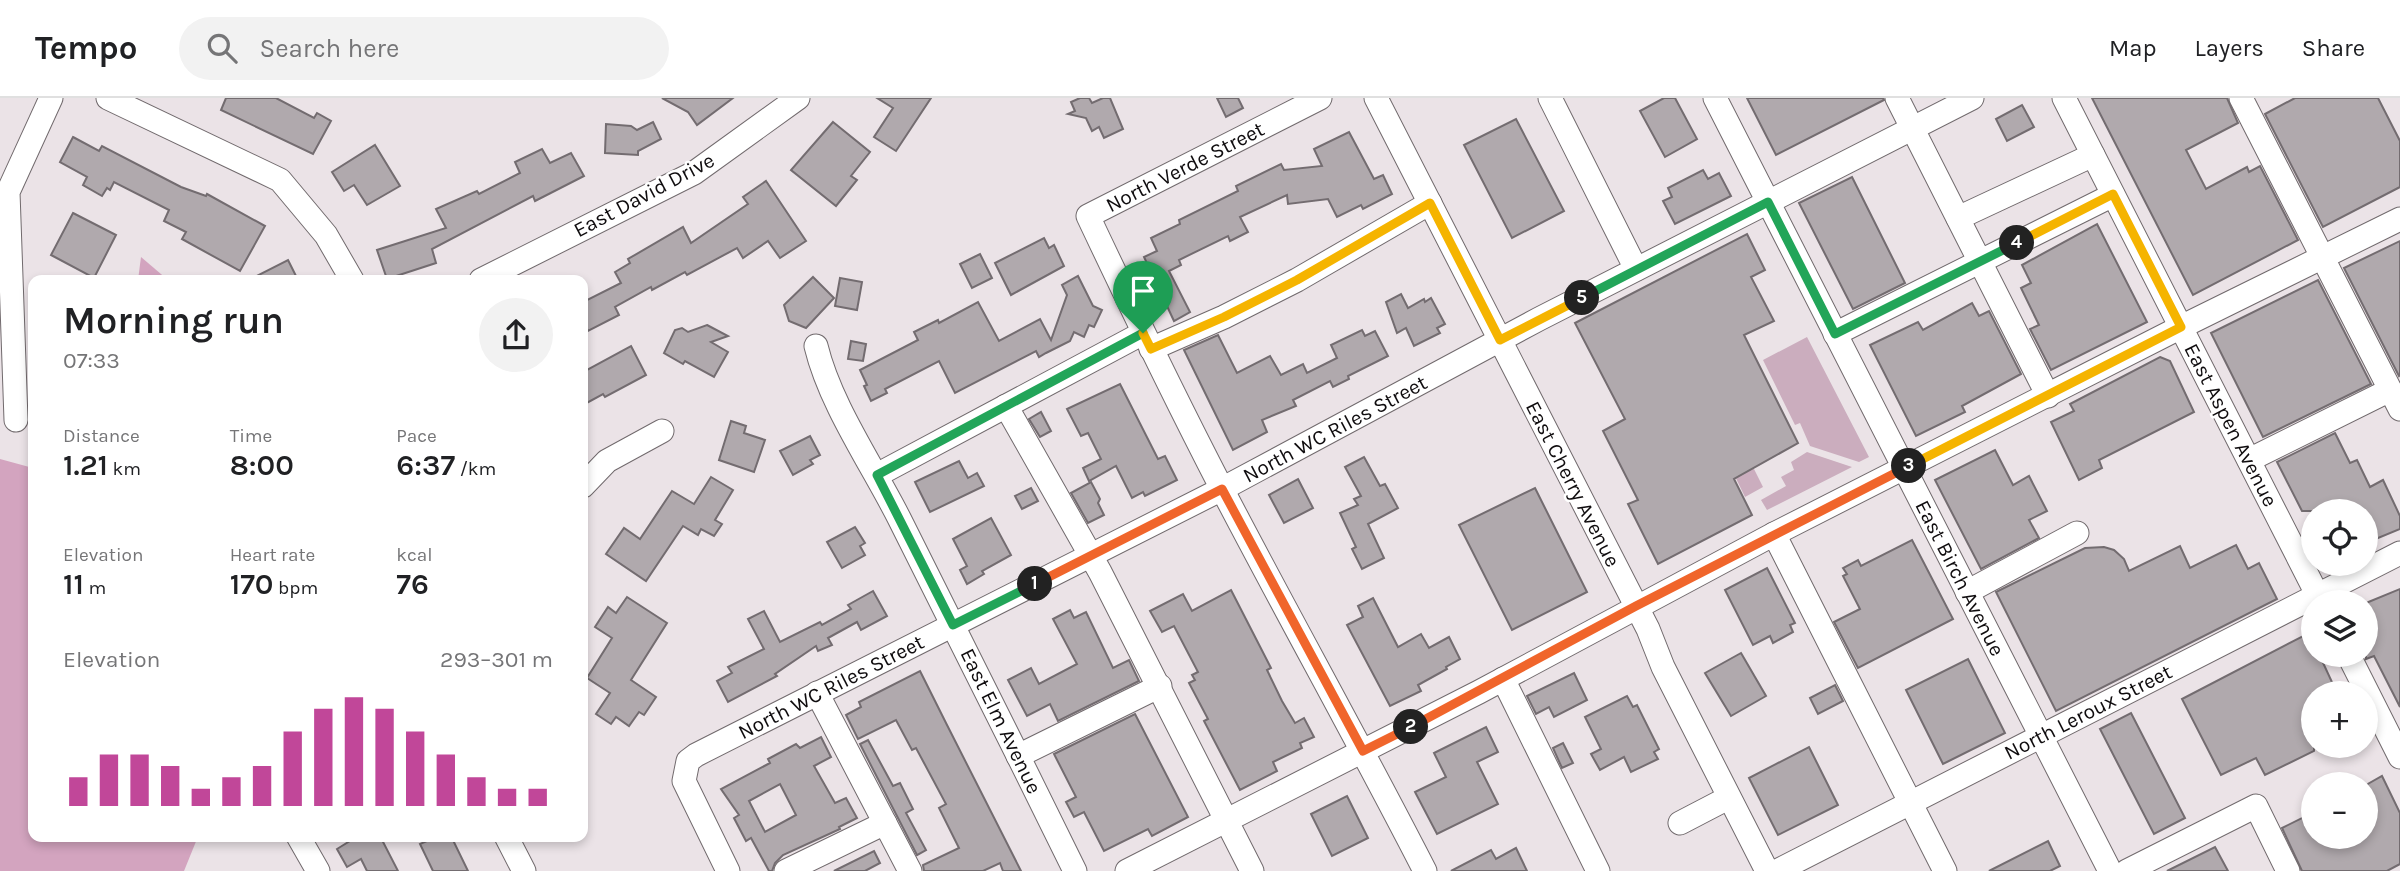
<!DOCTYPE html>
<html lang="en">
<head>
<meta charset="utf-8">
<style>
	:root { --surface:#fff; --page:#f2f2f2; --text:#202124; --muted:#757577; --line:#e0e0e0; --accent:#c14799 }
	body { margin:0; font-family:Karla,sans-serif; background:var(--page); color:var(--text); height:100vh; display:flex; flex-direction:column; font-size:26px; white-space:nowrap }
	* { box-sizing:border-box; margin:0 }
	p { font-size:23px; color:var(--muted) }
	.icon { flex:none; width:38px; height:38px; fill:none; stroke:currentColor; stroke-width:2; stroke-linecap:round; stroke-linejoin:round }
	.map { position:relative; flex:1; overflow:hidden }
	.side { position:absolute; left:28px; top:177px; width:560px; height:567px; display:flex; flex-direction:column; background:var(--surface); border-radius:14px; box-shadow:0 4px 10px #0003 }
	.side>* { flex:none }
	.buttons { position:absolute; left:2301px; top:401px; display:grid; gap:14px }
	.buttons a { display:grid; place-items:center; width:77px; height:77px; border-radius:50%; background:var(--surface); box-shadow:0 4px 10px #0003; font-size:35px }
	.pin { position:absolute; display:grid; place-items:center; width:60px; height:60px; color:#fff; margin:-72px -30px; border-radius:50% 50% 50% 0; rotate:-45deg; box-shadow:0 0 7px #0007 }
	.pin .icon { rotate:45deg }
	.km { position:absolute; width:35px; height:35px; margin:-18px; border-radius:50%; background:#222; color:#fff; font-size:19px; line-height:35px; text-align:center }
	.round { display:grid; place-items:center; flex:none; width:74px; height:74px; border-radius:37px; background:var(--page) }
	.headline { display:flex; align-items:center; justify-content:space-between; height:119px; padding:0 35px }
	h1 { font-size:38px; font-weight:600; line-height:52px }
	.metrics { display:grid; grid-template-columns:repeat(3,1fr); gap:10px; height:119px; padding:7px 35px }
	.metrics div { display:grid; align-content:center }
	.metrics b { font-size:30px; font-weight:600 }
	.metrics small { font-size:19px; font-weight:400 }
	.metrics p { font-size:19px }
	.chart { height:196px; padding:14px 35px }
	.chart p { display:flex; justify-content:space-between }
	.chart svg { width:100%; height:126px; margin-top:7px; stroke:var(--accent); stroke-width:6 }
	header { display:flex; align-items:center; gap:42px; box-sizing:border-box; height:98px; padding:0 35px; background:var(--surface); border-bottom:2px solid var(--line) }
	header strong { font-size:33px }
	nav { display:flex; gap:38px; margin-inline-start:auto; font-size:24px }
	.search { width:490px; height:63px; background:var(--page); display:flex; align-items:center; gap:18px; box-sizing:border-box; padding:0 24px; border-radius:38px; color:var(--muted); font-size:26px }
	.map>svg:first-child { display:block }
	.green { fill:#cbadbe }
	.forest { fill:#d3a4bf }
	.building { fill:#b0a9ad; stroke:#736c70; stroke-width:2; fill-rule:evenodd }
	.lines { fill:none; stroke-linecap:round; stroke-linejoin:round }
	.minor-casing { stroke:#716a6d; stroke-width:25 }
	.minor { stroke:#fff; stroke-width:23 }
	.split-1-casing { stroke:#fff; stroke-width:14 }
	.split-2-casing { stroke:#fff; stroke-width:14 }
	.split-3-casing { stroke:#fff; stroke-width:14 }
	.split-4-casing { stroke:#fff; stroke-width:14 }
	.split-5-casing { stroke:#fff; stroke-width:14 }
	.split-6-casing { stroke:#fff; stroke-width:14 }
	.split-1 { stroke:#22a559; stroke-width:9 }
	.split-2 { stroke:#f0652b; stroke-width:9 }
	.split-3 { stroke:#f0652b; stroke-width:9 }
	.split-4 { stroke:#f5b400; stroke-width:9 }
	.split-5 { stroke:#22a559; stroke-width:9 }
	.split-6 { stroke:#f5b400; stroke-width:9 }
	.labels { text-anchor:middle; stroke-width:5; stroke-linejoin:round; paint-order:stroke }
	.street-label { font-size:21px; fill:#0f0c0e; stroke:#fff }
</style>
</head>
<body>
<header>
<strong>Tempo</strong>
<div class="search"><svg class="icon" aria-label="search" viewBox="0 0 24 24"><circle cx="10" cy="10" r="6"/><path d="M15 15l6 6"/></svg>Search here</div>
<nav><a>Map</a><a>Layers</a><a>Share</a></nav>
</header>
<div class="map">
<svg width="2400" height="773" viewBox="0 0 2400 773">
	<rect width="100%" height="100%" fill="#ebe3e7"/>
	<!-- green -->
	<g class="green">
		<polygon points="1807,239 1869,359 1859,364 1810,348 1800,325 1795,327 1763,262"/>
		<polygon points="1807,354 1852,369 1767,412 1761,402 1786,388 1781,379 1794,372 1791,364"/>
		<polygon points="1753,369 1763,389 1745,399 1731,370"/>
	</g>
	<!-- forest -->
	<g class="forest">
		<polygon points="141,159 168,182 138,182"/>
		<polygon points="0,361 33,370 33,738 195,739 197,741 184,773 0,773"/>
	</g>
	<!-- building -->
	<g class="building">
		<polygon points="226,0 276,0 314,20 317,15 331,23 313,56 221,12"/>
		<polygon points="662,0 733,0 697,27 688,14"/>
		<polygon points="877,0 931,0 896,53 874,39 893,10"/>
		<polygon points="1080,0 1089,0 1092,5 1103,0 1110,0 1123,31 1104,40 1099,29 1092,33 1086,20 1068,16 1075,13 1071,4"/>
		<polygon points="1217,0 1238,0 1243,10 1226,19"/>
		<polygon points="1664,0 1675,0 1697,41 1665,59 1640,13"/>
		<polygon points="1747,0 1883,0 1884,2 1776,57"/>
		<polygon points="2092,0 2227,0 2238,25 2186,52 2206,91 2247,69 2249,74 2260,68 2298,142 2193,197"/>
		<polygon points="2295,0 2378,0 2400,43 2400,89 2323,129 2265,16"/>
		<polygon points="2022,7 2034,29 2007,43 1996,21"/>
		<polygon points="1516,21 1564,113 1512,140 1464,47"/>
		<polygon points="653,24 661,41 638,53 638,57 605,55 606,26 631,28 637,32"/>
		<polygon points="833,24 870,54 851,78 857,82 836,108 791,72"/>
		<polygon points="1349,34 1374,81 1383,77 1392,96 1363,111 1361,107 1337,119 1328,101 1288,106 1287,97 1240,119 1248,134 1230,143 1228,138 1179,162 1181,167 1169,173 1190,214 1174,223 1144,159 1157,153 1151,140 1180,126 1179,122 1238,93 1236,88 1281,66 1284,72 1322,68 1314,51"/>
		<polygon points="73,39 99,53 102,48 181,89 206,98 207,96 265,128 240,173 182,141 186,134 164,123 169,112 114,84 110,92 107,90 102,98 83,87 87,79 60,64"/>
		<polygon points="375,47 400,88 367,107 354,87 344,93 332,74"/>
		<polygon points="542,51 550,65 571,55 584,78 535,103 533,98 432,151 436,165 387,181 377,152 446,130 436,111 477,93 479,96 520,75 515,64"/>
		<polygon points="1703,72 1708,81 1719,75 1731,98 1675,126 1663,103 1672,99 1668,90"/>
		<polygon points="1852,79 1905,185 1853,211 1799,105"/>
		<polygon points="766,83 806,143 780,160 768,143 743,160 737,150 687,177 685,174 652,192 651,189 615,209 619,217 588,233 583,222 583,204 621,185 615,174 630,165 628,161 683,129 691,145 748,106 743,99"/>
		<polygon points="73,115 116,137 94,180 51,157"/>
		<polygon points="2097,126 2147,224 2051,272 2030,231 2039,227 2021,190 2031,185 2022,167"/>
		<polygon points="1747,136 1765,172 1751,179 1774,223 1744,237 1798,345 1734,381 1752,417 1658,466 1628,406 1638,402 1603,333 1625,321 1575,225"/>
		<polygon points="1044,140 1049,150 1054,147 1064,168 1011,197 995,165"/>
		<polygon points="2400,143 2400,277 2399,278 2344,170"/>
		<polygon points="980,156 992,180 972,190 960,166"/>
		<polygon points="288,162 298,182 249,182"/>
		<polygon points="1078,178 1093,208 1102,212 1094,229 1089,227 1084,239 1074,234 1070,243 1046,255 1039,259 1036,253 955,295 939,263 885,291 887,295 871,303 864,288 867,287 860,272 918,242 914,234 938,222 939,225 978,204 999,243 1040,221 1051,242 1067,197 1062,187"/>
		<polygon points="813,179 834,200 806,230 789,223 784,207"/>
		<polygon points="840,180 862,184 857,212 835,208"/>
		<polygon points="2318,182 2371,286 2263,339 2211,235"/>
		<polygon points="1401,196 1408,210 1424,201 1425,204 1431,200 1445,226 1437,230 1440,235 1414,248 1406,230 1397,235 1386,204"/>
		<polygon points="1972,205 1979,218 1989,213 2021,276 1962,308 1965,314 1916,338 1870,247 1918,224 1923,232"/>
		<polygon points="707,227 728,238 711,244 728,254 714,279 685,263 683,266 664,255 675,232 682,230 688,234"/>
		<polygon points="1362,232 1365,238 1375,233 1388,258 1348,278 1349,281 1333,289 1330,283 1293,302 1296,308 1262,322 1267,334 1233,352 1184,252 1218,237 1237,275 1270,258 1281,277 1303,266 1307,275 1337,260 1331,247"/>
		<polygon points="851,243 866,246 863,263 848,261"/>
		<polygon points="631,248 646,277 605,299 603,296 583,307 583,274"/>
		<polygon points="2160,259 2170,263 2194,314 2099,362 2102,370 2079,382 2051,324 2074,313 2070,306"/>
		<polygon points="1120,286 1158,361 1165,358 1177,382 1145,398 1143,394 1132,400 1116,368 1089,383 1083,370 1101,361 1088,335 1081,338 1067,311"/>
		<polygon points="1041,314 1051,333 1040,339 1029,321"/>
		<polygon points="731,323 746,328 744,335 765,342 754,374 719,362"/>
		<polygon points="2335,335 2350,365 2357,362 2370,389 2383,382 2400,418 2400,431 2366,445 2366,413 2302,413 2277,364"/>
		<polygon points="810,338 820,357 810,362 813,366 793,377 780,353"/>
		<polygon points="1995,352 2013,387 2029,378 2047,413 2029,422 2039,440 1981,471 1935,382"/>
		<polygon points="1364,359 1380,388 1385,386 1398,410 1368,426 1384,460 1362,471 1352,451 1356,449 1340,415 1358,407 1354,401 1361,398 1345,369"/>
		<polygon points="959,363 968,380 977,375 984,388 930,414 915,384"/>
		<polygon points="711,379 733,392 715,422 722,426 714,438 701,431 698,437 683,428 646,483 606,456 624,430 640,441 672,393 694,406"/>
		<polygon points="1298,381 1313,410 1284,425 1269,397"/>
		<polygon points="1091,384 1100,401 1098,405 1104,417 1088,425 1071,395"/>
		<polygon points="1031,390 1038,403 1022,411 1015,398"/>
		<polygon points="1535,390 1587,494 1512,532 1459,427"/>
		<polygon points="991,420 1011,457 982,473 984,476 967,486 960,472 967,468 953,441"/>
		<polygon points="855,429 865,445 860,448 865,457 842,470 827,444"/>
		<polygon points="1912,442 1953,521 1858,570 1834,524 1860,511 1843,478 1847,476 1843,470 1858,462 1861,468"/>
		<polygon points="2236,447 2248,471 2259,465 2277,501 2056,613 1996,494 2085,450 2104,449 2114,452 2124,461 2129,473 2180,448 2190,470"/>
		<polygon points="1767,470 1795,525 1790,527 1793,534 1773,545 1770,538 1753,547 1725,492"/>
		<polygon points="2400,491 2400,609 2374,558 2366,561 2366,505"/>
		<polygon points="1231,492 1271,570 1267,572 1282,603 1295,625 1304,620 1314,639 1300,645 1302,650 1273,664 1277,673 1240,692 1204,623 1208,621 1189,585 1195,582 1192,577 1198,574 1174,528 1162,534 1150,513 1183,496 1192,513"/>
		<polygon points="873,493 887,518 861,532 857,524 828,540 832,547 818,553 816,548 775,576 777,578 728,604 717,583 732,575 728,569 764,551 748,521 764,513 780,544 820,524 822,527 851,511 848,507"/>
		<polygon points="627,499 667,525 631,582 656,599 644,617 639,614 629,628 616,619 611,626 596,616 610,595 587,580 612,540 595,529 608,509 616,515"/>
		<polygon points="1373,500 1398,549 1421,536 1429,550 1449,539 1460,561 1446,569 1447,571 1418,587 1421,593 1390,608 1347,527 1363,519 1358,508"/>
		<polygon points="1070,512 1074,520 1086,514 1113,570 1129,562 1139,583 1058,623 1050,606 1027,618 1008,582 1031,570 1039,586 1077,566 1053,521"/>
		<polygon points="2309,535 2314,545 2314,556 2319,556 2337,595 2314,595 2314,653 2265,677 2256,660 2221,677 2182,601"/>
		<polygon points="1741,555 1766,598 1731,618 1705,575"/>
		<polygon points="1968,561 2005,635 1943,666 1906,592"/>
		<polygon points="920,573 946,625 1021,773 1003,773 1000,765 983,773 924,773 923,767 959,750 939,710 946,706 916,650 912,652 896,622 858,641 846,617 861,609 859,604"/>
		<polygon points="1574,575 1587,602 1554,619 1549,609 1536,616 1527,598"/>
		<polygon points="1835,587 1843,603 1818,616 1810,600"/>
		<polygon points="1627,598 1633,609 1637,607 1659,651 1654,654 1658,661 1631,674 1624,659 1600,672 1591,656 1601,651 1585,619"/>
		<polygon points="2131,615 2185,720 2154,736 2100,631"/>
		<polygon points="1135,616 1188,719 1152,738 1148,731 1104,753 1084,714 1074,719 1066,704 1076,699 1054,656"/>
		<polygon points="1486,629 1498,654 1477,664 1498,706 1437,736 1415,694 1446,679 1434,655"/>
		<path d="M821,639l10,20 -17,9 21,37 11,-5 11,20 -18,9 1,2 -57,26 -8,8 -3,8h-3l-18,-33 -5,3 -12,-23 5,-3 -18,-26 49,-26 -2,-4 28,-15 4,4zM780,686l16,31 -31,17 -16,-31z"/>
		<polygon points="868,642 893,688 900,685 913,711 906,715 926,752 917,757 860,646"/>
		<polygon points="1563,645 1573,665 1562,670 1553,650"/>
		<polygon points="1809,649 1838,707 1778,737 1749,680"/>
		<polygon points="2382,678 2400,715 2400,766 2387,773 2302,773 2282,730 2314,714 2314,738 2366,738 2366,687"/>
		<polygon points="1347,698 1368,740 1332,758 1311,716"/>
		<polygon points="358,738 380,738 398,773 367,773 361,761 347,769 337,751"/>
		<polygon points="425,738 451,738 468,773 433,773 420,746 427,743"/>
		<polygon points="2048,743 2060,768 2050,773 1989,773"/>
		<polygon points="2215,749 2228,773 2167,773"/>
		<polygon points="1516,750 1527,773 1451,773 1491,752 1496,761"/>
		<polygon points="874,753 880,765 865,773 834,773"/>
	</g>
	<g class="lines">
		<!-- minor casing -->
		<g class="minor-casing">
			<g id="minor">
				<polyline points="108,0 280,82 326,137 352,182"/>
				<path d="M1320,0l-232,118c43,91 87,182 133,271 67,129 138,255 204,384"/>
				<polyline points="1376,0 1648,531 1663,569 1767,773"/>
				<polyline points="1550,0 1636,171"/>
				<polyline points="1715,0 2110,773"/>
				<polyline points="1897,0 2048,298"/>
				<polyline points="2064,0 2321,504"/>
				<polyline points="2241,0 2400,311"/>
				<polyline points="1958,120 2093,57"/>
				<polyline points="481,182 694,75 798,0"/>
				<polyline points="1835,236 2113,97"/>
				<path d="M816,248c14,58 55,117 83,172 59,117 118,235 176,353"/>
				<polyline points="1151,251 1224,219 1297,182 1430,105"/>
				<polyline points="1006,308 1100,474 1252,773"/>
				<polyline points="16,322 8,94 51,0"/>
				<polyline points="2249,362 2390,292"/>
				<polyline points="877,377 1143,235"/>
				<polyline points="583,388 607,363 662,333"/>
				<polyline points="1774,436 1945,773"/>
				<polyline points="1967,494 2077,435"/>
				<polyline points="2348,556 2400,659"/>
				<polyline points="1503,581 1598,773"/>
				<polyline points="817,595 910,773"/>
				<polyline points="1018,658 1160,588"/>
				<polyline points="1680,725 1728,700"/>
				<polyline points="298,738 318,773"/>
				<polyline points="506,738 524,773"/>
				<polyline points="728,773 684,683 688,663 696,657 1222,391 1539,221 1972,0"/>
				<polyline points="786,773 885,725"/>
				<polyline points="1127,773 1479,594 1774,436 2181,229 2400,121"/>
				<polyline points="1777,773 2400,455"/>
				<polyline points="2127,773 2256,708 2288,773"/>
			</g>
		</g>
		<!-- minor -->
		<use href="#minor" class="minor"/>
	</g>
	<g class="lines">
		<!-- split-1 casing -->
		<g class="split-1-casing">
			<polyline id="split-1" points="1035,486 953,527 877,377 1143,235"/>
		</g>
		<!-- split-2 casing -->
		<g class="split-2-casing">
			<polyline id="split-2" points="1035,486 1222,391 1363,653 1411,629"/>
		</g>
		<!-- split-3 casing -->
		<g class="split-3-casing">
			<polyline id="split-3" points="1411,629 1636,508 1909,368"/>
		</g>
		<!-- split-4 casing -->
		<g class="split-4-casing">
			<polyline id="split-4" points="1909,368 2181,229 2113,96 2017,145"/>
		</g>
		<!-- split-5 casing -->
		<g class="split-5-casing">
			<polyline id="split-5" points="1582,200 1768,104 1835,236 2017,145"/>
		</g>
		<!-- split-6 casing -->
		<g class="split-6-casing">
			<polyline id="split-6" points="1143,235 1151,251 1224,219 1297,182 1430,105 1500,242 1582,200"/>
		</g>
		<!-- split-1 -->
		<use href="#split-1" class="split-1"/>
		<!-- split-2 -->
		<use href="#split-2" class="split-2"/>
		<!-- split-3 -->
		<use href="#split-3" class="split-3"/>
		<!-- split-4 -->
		<use href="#split-4" class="split-4"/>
		<!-- split-5 -->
		<use href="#split-5" class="split-5"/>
		<!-- split-6 -->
		<use href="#split-6" class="split-6"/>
	</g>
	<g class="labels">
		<!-- street labels -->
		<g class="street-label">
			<text transform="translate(1185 69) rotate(-27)" y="7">North Verde Street</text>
			<text transform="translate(644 97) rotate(-28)" y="7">East David Drive</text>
			<text transform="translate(2231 327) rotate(63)" y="7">East Aspen Avenue</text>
			<text transform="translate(1335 331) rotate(-28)" y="7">North WC Riles Street</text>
			<text transform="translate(1573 386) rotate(63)" y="7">East Cherry Avenue</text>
			<text transform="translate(1960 480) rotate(63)" y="7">East Birch Avenue</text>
			<text transform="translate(831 589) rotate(-27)" y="7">North WC Riles Street</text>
			<text transform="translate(2088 614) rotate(-27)" y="7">North Leroux Street</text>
			<text transform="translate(1001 623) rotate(64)" y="7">East Elm Avenue</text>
		</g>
	</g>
</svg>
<div class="buttons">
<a><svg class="icon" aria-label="locate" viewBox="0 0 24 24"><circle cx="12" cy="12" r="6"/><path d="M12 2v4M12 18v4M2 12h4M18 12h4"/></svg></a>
<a><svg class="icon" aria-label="layers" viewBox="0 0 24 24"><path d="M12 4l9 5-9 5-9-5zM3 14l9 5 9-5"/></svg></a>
<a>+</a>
<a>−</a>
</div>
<div class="pin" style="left:1143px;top:235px;background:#1e9e55"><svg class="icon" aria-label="arrive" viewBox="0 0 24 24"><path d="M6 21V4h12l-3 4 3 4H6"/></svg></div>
<b class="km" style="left:1035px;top:486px">1</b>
<b class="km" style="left:1411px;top:629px">2</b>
<b class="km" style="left:1909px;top:368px">3</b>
<b class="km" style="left:2017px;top:145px">4</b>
<b class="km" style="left:1582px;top:200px">5</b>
<section class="side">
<div class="headline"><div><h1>Morning run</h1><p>07:33</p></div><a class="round"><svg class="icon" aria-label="share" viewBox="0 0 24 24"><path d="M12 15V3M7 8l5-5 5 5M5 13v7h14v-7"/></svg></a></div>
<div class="metrics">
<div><p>Distance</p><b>1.21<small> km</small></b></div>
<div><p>Time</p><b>8:00</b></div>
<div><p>Pace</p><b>6:37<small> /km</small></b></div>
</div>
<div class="metrics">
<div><p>Elevation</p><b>11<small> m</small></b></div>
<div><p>Heart rate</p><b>170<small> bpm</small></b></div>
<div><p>kcal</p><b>76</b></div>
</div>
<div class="chart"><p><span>Elevation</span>293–301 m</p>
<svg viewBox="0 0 160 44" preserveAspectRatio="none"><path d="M5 44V34M15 44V26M25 44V26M35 44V30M45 44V38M55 44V34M65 44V30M75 44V18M85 44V10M95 44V6M105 44V10M115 44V18M125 44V26M135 44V34M145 44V38M155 44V38"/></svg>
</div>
</section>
</div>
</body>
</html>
